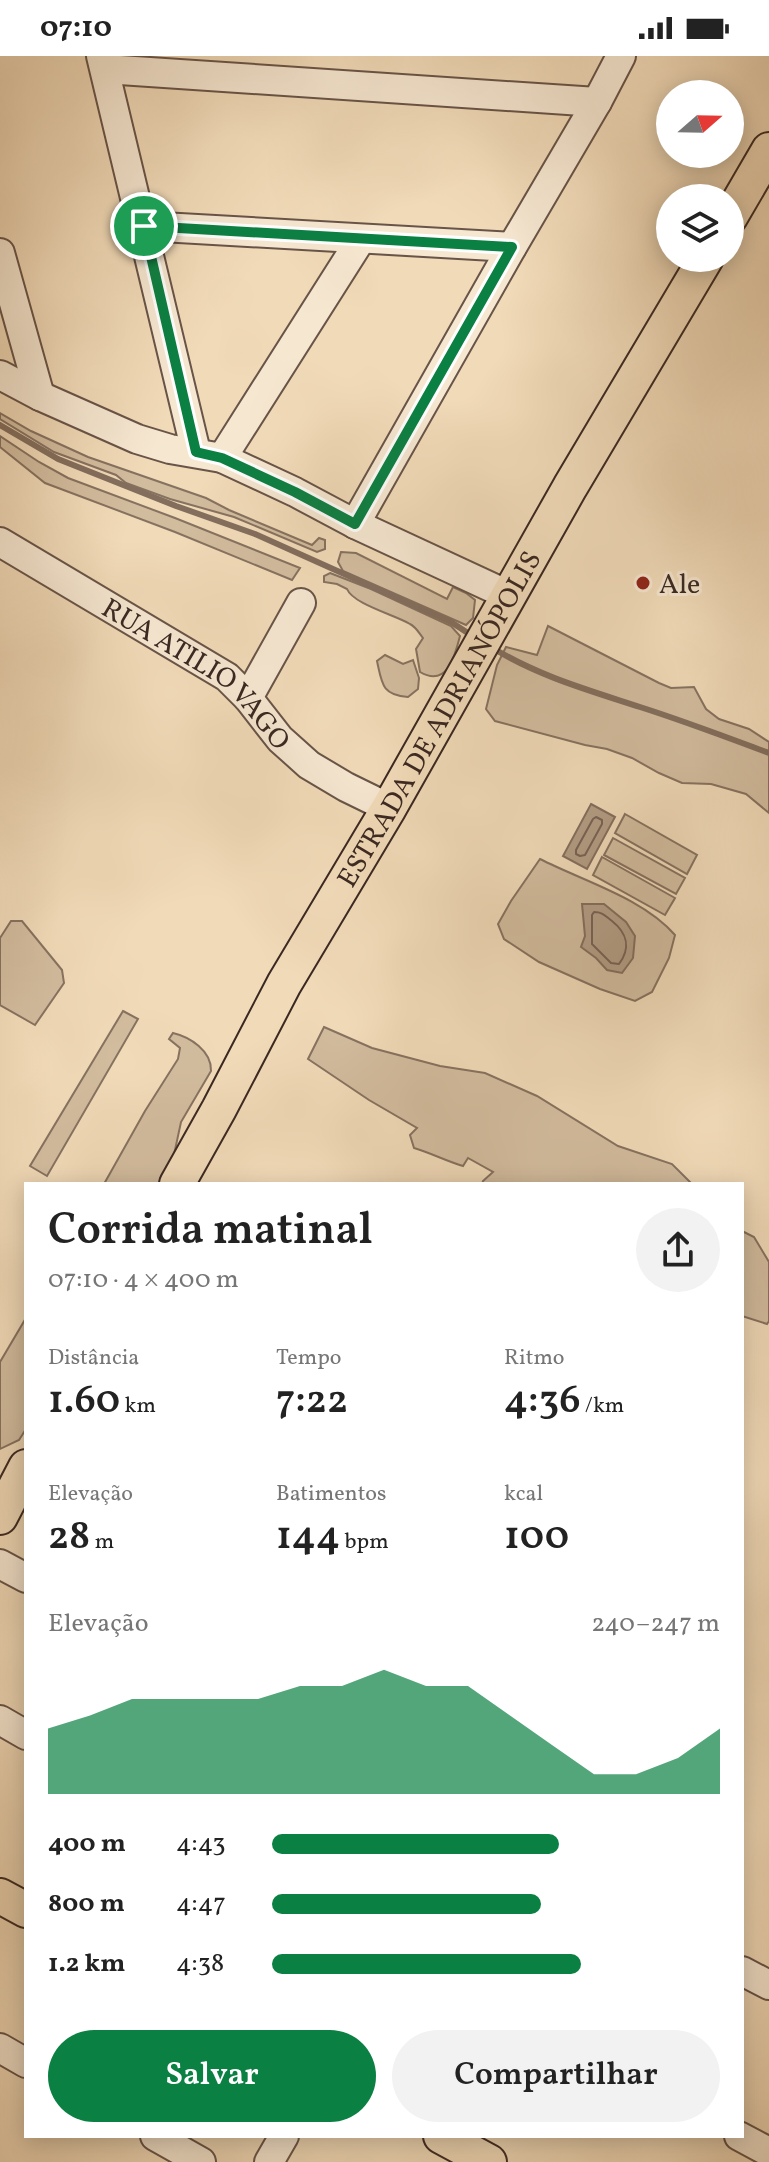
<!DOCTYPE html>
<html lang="pt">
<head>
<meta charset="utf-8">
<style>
	:root { --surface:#fff; --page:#f2f2f2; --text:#222; --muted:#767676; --accent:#0b8043 }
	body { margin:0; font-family:Vollkorn,serif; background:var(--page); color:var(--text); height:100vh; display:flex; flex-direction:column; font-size:30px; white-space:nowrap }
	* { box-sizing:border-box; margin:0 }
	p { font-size:26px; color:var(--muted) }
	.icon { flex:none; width:44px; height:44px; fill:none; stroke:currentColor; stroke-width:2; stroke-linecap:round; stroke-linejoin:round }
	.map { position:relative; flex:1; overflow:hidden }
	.drawer { position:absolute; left:24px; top:1126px; width:720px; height:956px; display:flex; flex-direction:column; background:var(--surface); border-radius:0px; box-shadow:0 4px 20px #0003 }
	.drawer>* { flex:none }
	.needle { width:52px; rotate:70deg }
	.controls { position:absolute; left:656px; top:24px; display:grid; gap:16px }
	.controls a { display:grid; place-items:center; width:88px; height:88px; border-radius:50%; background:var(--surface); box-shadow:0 4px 20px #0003; font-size:40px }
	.pin { position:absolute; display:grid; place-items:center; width:68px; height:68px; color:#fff; margin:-34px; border:4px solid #fff; border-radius:50%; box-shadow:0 2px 8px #0007 }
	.round { display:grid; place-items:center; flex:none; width:84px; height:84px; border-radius:42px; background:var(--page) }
	.overview { display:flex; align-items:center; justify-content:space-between; height:136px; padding:0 24px }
	h1 { font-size:44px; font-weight:600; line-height:60px }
	.figures { display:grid; grid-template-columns:repeat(3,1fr); gap:12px; height:136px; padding:8px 24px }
	.figures div { display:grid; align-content:center }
	.figures b { font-size:40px; font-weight:600 }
	.figures small { font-size:22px; font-weight:400 }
	.figures p { font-size:22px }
	.chart { height:224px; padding:16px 24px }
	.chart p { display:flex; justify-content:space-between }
	.chart svg { width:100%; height:144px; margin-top:8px; fill:var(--accent); opacity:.7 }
	.primary-button { display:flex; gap:16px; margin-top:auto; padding:16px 24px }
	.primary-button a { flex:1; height:92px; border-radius:48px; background:var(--accent); color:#fff; font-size:32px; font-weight:600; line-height:92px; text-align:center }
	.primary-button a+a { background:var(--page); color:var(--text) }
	ul { padding:0 24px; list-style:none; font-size:26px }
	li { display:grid; grid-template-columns:128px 96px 1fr; align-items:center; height:60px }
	li i { height:20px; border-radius:10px; background:var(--accent) }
	.status { display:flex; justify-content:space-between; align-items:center; height:56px; padding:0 40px; background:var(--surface); direction:ltr }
	.status svg { height:22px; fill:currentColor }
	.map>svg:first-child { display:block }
	.green { fill:#d2bc9e; stroke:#867260; stroke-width:2 }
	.water { fill:#b39d85; stroke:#836e5d; stroke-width:2 }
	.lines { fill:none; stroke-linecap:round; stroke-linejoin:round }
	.shore { stroke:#766254; stroke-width:2 }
	.stream { stroke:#836e5d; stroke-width:6 }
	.minor-casing { stroke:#685448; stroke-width:32 }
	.major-casing { stroke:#3a2822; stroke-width:38 }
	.minor { stroke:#f6e7d1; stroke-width:28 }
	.major { stroke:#f1dab8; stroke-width:34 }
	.route-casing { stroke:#fff; stroke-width:16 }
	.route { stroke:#0b8043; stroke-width:10 }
	.poi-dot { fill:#8f2418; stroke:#f6e7d1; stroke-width:3 }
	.labels { text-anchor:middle; stroke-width:6; stroke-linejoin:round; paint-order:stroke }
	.poi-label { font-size:28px; fill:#3a2822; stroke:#f6e7d1; text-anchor:start }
	.street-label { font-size:28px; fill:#3a2822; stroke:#f6e7d1 }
</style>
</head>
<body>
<div class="status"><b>07:10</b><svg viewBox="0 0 49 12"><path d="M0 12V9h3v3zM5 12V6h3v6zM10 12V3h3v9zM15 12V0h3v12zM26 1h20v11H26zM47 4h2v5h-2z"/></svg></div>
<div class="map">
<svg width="769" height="2106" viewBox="0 0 769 2106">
	<rect width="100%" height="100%" fill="#f1dab8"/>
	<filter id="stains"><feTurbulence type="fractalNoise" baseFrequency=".0025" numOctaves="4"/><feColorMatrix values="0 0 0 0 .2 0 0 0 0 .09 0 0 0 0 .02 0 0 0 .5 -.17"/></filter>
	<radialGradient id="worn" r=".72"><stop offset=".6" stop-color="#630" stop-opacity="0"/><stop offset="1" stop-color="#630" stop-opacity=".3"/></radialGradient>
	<!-- green -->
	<g class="green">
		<polygon points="0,357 31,375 88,401 206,442 229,454 312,489 319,482 325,484 325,493 317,496 234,461 170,443 126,427 116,419 54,396 0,363"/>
		<polygon points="0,380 39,406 68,422 175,462 300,512 292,524 175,476 45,427 0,391"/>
		<polygon points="341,496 356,497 447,543 453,531 466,537 475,544 473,562 466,569 343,515 338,506"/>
		<path d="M330,517l41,16 80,37 9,10c-5,20 -13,52 -40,36l-4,-23 7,-11c-4,-5 -7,-11 -13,-14 -15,-9 -57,-20 -63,-35l-10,-5 -13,-2v-6z"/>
		<polygon points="548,570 659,627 671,632 694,631 706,653 719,663 749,673 769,686 769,757 746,738 711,728 682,727 659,717 632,702 607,693 585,689 495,665 486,653 497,609 506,591 537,599"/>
		<path d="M385,599l18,9 10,-4 6,18 -1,11 -10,8c-26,-2 -26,-13 -31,-36z"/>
		<polygon points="625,758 697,799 687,818 615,777"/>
		<polygon points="613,782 685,822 676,838 604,799"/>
		<polygon points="602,801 675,842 665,859 593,819"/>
		<path d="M540,803c43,22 103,39 135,76l-6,23 -17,34 -17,9 -35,-12 -61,-27 -35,-23 -6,-15 13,-23z"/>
		<polygon points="11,865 22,865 62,914 64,927 35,969 0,949 0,882"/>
		<polygon points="123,955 138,963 47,1120 30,1110"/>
		<path d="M324,971l48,21 68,18 45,7 52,23 81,50 54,18 20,20h-210l1,-3 10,-9 -25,-14 -5,8c-17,-5 -32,-13 -49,-18l-4,-13 7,-7 -48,-28 -61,-41z"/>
		<path d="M173,977c17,4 39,18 38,38l-30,51 -9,42 -10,20h-58l41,-73 33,-52 2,-11 -11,-9z"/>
		<polygon points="742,1175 754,1181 769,1206 769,1265 767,1268 742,1260"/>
		<polygon points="26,1262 26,1373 19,1384 0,1393 0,1306"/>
	</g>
	<!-- water -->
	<g class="water">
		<polygon points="591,748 615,761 587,813 563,800"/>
		<polygon points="582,848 604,848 626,866 635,880 633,902 622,917 607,914 596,902 581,891 585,880"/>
	</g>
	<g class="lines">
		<!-- shore -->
		<g class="shore">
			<polygon points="596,761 602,764 602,768 585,799 580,800 576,798 576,794 593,763"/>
			<path d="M594,856c9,0 11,4 18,9 15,12 19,27 7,43l-8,-1 -19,-19v-29z"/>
		</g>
		<!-- stream -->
		<g class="stream">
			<polyline points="0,369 58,403 176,450 255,478 451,566 474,581"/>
			<path d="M491,591c47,29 97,43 149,60 44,14 86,30 129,46"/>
		</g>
		<!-- minor casing -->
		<g class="minor-casing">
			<g id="minor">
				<polyline points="101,0 196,396"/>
				<polyline points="105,13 597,46"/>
				<polyline points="144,170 512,191"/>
				<polyline points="0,197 40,340"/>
				<polyline points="0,319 40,340 137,383 170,393 222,402 295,436 355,468 508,539"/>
				<polyline points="222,402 361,183"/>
				<polyline points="355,468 512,191 597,46 621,0"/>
				<path id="s1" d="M0,486l227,135 21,21 32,41 29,26 37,22 43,21"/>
				<polyline points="248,642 301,547"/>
				<polyline points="0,1508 26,1522"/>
				<polyline points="0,1664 26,1679"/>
				<polyline points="742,1915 769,1929"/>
				<polyline points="0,1992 26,2007"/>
				<polyline points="155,2080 201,2106"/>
				<polyline points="739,2080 769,2096"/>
				<polyline points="269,2106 284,2080"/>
			</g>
		</g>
		<!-- major casing -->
		<g class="major-casing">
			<g id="major">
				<polyline points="730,161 769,94"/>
				<path id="s2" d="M177,1128l42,-75 65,-125 105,-176 181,-321 136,-229"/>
				<polyline points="0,1461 26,1411"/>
				<polyline points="0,1840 26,1854"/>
				<polyline points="441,2080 489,2106"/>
			</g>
		</g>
		<!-- minor -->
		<use href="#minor" class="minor"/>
		<!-- major -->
		<use href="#major" class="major"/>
	</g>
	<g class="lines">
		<!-- route casing -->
		<g class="route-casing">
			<polygon id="route" points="144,170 512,191 355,468 295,436 222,402 196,396"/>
		</g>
		<!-- route -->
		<use href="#route" class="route"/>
	</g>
	<!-- markers -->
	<circle class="poi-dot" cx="643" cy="527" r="8"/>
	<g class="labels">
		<!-- poi labels -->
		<g class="poi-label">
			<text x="659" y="537">Ale</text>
		</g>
		<!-- street labels -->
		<g class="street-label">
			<text dy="10" stroke="none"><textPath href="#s1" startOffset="238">RUA ATILIO VAGO</textPath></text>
			<text dy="10" stroke="none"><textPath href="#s2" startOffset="534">ESTRADA DE ADRIANÓPOLIS</textPath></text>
		</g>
	</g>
	<rect width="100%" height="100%" filter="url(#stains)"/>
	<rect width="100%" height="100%" fill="url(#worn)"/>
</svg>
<div class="controls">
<a><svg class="needle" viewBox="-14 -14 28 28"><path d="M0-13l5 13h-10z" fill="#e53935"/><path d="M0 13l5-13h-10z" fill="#767676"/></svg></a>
<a><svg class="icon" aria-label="layers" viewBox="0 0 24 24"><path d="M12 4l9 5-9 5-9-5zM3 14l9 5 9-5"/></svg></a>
</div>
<div class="pin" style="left:144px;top:170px;background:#1e9e55"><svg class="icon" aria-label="arrive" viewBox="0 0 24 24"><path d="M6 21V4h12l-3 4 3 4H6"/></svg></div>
<section class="drawer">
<div class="overview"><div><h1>Corrida matinal</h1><p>07:10 · 4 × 400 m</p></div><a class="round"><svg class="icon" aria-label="share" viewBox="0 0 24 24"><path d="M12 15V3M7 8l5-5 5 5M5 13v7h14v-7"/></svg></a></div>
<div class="figures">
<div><p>Distância</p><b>1.60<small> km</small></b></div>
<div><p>Tempo</p><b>7:22</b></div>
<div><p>Ritmo</p><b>4:36<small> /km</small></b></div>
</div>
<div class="figures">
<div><p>Elevação</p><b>28<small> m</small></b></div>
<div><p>Batimentos</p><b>144<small> bpm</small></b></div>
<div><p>kcal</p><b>100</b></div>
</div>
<div class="chart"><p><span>Elevação</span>240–247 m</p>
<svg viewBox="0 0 160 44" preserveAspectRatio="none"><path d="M0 44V24L10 20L20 15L30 15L40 15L50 15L60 11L70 11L80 6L90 11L100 11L110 20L120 29L130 38L140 38L150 33L160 24V44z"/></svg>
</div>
<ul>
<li><b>400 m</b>4:43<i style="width:64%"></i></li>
<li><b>800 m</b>4:47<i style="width:60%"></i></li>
<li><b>1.2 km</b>4:38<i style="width:69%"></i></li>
</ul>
<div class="primary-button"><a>Salvar</a><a>Compartilhar</a></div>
</section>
</div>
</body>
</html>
